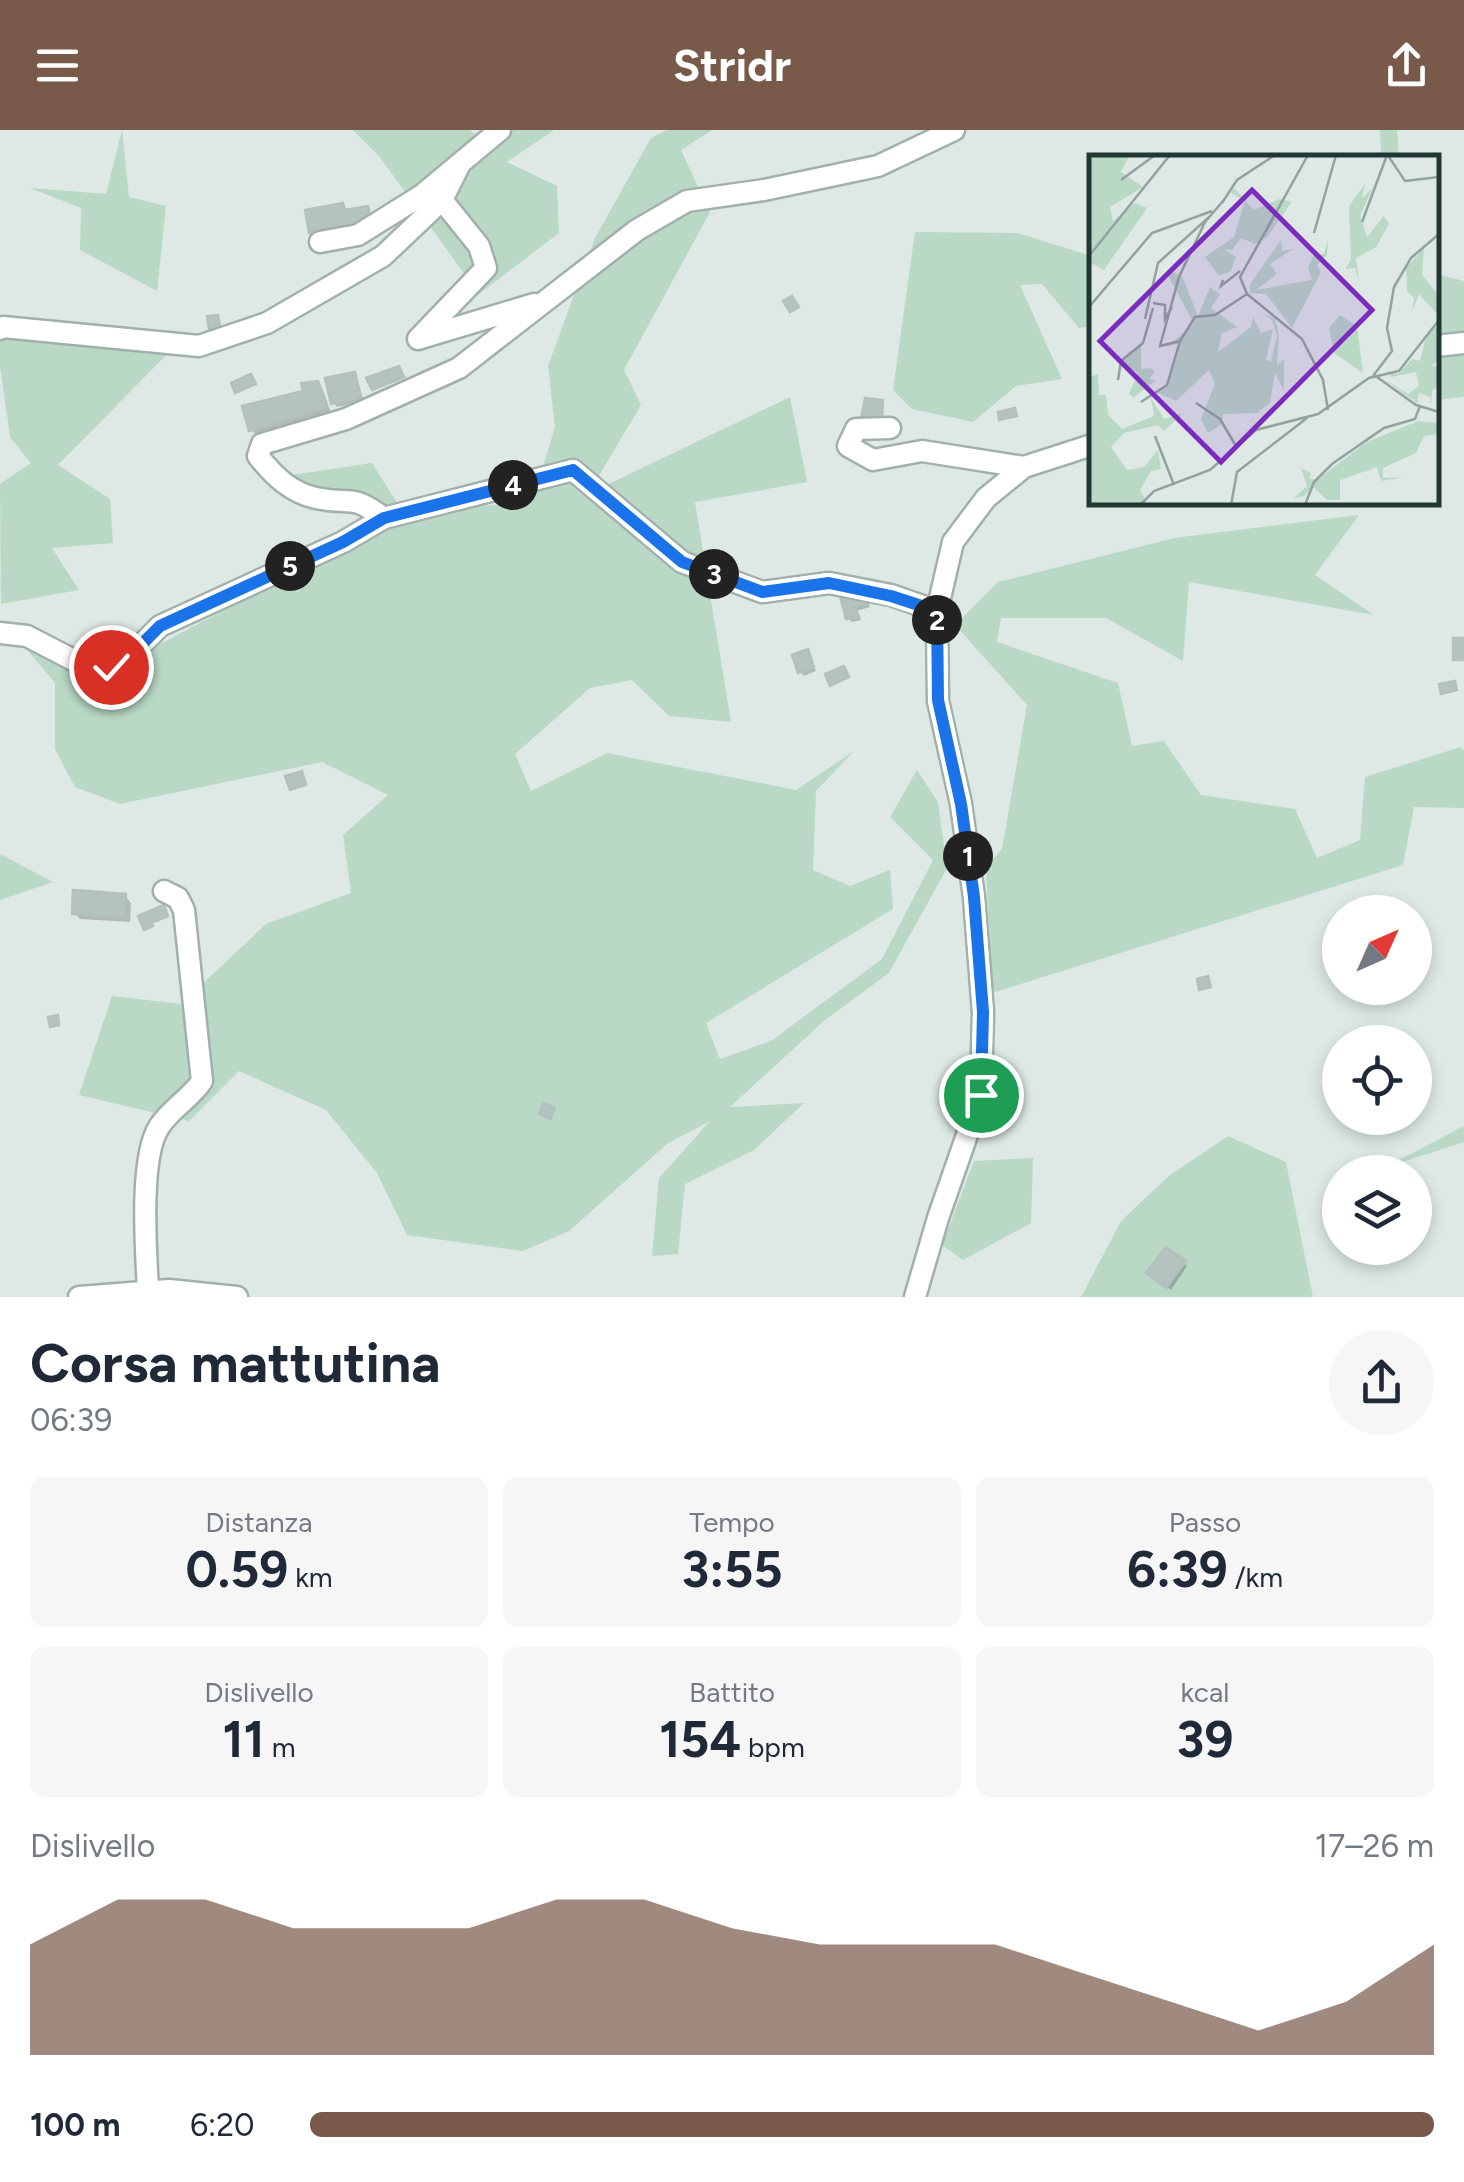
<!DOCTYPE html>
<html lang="it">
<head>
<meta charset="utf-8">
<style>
	:root { --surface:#fff; --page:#f6f6f7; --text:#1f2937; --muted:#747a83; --accent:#795949 }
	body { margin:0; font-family:Figtree,sans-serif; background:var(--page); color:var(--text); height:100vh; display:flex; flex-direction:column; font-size:38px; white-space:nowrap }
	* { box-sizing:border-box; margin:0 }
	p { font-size:32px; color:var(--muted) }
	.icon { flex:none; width:55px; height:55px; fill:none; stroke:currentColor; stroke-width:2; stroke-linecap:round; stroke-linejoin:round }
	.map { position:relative; height:1167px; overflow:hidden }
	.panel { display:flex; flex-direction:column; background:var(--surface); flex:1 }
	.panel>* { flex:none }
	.needle { width:65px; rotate:45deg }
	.controls { position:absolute; left:1322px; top:765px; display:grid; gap:20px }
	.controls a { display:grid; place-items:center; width:110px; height:110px; border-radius:50%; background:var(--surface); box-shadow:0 5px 15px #0003; font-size:50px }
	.pin { position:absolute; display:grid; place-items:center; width:85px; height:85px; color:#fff; margin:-42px; border:5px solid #fff; border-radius:50%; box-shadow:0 2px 10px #0007 }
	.km { position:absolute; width:50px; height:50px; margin:-25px; border-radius:50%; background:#222; color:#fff; font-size:28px; line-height:50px; text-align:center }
	.round { display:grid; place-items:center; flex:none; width:105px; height:105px; border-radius:52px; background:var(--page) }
	.head { display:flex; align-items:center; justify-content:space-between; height:170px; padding:0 30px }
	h1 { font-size:55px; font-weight:700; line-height:75px }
	.stats { display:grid; grid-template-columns:repeat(3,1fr); gap:15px; height:170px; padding:10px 30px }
	.stats div { display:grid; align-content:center; border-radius:15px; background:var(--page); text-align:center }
	.stats b { font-size:50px; font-weight:700 }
	.stats small { font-size:28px; font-weight:400 }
	.stats p { font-size:28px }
	.chart { height:280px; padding:20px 30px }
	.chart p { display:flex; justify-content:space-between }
	.chart svg { width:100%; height:180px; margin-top:10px; fill:var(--accent); opacity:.7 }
	ul { padding:0 30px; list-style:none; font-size:32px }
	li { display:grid; grid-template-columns:160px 120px 1fr; align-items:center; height:75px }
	li i { height:25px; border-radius:12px; background:var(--accent) }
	header { display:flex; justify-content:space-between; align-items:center; height:130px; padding:0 30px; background:var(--accent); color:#fff; font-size:45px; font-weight:700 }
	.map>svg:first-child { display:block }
	.green { fill:#b9d8c6 }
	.shadow { fill:#0003 }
	.building { fill:#b4c3bf; stroke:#b2c1bd; stroke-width:2.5 }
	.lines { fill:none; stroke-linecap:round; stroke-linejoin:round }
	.minor-casing { stroke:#a2b0ac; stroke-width:25 }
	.minor { stroke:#fff; stroke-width:20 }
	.route-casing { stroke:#fff; stroke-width:20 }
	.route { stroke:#1a73e8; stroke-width:12 }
	.inset-road { fill:none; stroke:#92a29e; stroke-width:2.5 }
	.view { fill:#7b2cbf; fill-opacity:0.15; stroke:#7b2cbf; stroke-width:5 }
	.inset-edge { fill:none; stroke:#213734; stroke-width:5 }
</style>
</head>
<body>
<header><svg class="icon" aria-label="menu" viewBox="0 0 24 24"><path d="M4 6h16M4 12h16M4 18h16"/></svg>Stridr<svg class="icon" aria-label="share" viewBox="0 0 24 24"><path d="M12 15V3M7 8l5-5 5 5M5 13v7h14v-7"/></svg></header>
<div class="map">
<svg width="1464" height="1167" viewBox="0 0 1464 1167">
	<rect width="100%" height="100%" fill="#dee9e5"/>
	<!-- green -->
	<g class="green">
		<polygon points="122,0 129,67 166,76 157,161 80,120 81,78 30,58 106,64"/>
		<polygon points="353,0 470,0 476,5 483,0 554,0 507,32 557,56 559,103 479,164 379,26"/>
		<polygon points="667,0 712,0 681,20 710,82 624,240 641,275 588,364 790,267 807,352 695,372 731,592 669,586 632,550 590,558 515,624 531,661 607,623 796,660 854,621 816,661 813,740 850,756 890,740 893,779 706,893 720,929 771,911 882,829 933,730 890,687 917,640 938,672 947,738 889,843 825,890 730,977 804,973 754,1020 685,1054 678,1124 652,1126 659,1048 710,991 667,1014 569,1101 523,1121 407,1105 377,1043 326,980 239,941 189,991 79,965 112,866 181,874 266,794 351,763 343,705 388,665 322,632 120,674 75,657 55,619 55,553 22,514 100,547 136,541 158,515 383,397 292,345 372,333 403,382 532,372 555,297 548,236 595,108 651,8"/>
		<polygon points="1380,0 1397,0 1399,27 1365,27 1381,23"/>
		<polygon points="915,102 1018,103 1091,126 1091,196 1079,198 1042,154 1020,155 1062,249 1016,256 973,292 912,279 893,260"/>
		<polygon points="1436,144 1464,151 1464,267 1437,270"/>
		<polygon points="0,187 183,208 58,335 110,369 113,413 52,418 79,460 1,474 0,354 31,333 10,307 0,236"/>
		<polygon points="1359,385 1315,445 1374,485 1189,452 1183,531 1106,488 1001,488 997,512 1118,553 1132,616 1164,611 1201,665 1295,679 1317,728 1360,710 1365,647 1461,617 1464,621 1464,678 1414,677 1403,735 992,863 986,737 1002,719 1027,575 955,495 998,452 1174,408"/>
		<polygon points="0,724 53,752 0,770"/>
		<polygon points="1464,996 1464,1012 1384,1038"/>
		<polygon points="1228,1006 1286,1032 1313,1167 1081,1167 1121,1091 1170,1045"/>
		<polygon points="1033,1028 1031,1093 963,1130 942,1115 974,1031"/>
	</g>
	<!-- shadow -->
	<g class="shadow">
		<polygon points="354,245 364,271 337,277 334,273"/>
		<polygon points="317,253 323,260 331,283 258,306 251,300"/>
		<polygon points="843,468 867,469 870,477 857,481 861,490 852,492 848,488"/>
		<polygon points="807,522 816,541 804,546 800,542"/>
		<polygon points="125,766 131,773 130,792 80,789 74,783"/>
		<polygon points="1184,1133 1187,1136 1171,1160 1153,1146"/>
	</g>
	<!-- building -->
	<g class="building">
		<polygon points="343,73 345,80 368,76 371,89 361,91 362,94 309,103 305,80"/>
		<polygon points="792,166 799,177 790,182 783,171"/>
		<polygon points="218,185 220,197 209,199 207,186"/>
		<polygon points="399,236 404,247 372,260 366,248"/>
		<polygon points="355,242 361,267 331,274 325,248"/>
		<polygon points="251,244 256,254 235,263 231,253"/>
		<polygon points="318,251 327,277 249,301 242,276 303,261 301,253"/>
		<polygon points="865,268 883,270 882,291 861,289"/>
		<polygon points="1015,278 1017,286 999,290 998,282"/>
		<polygon points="864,462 868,473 855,477 859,487 846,489 840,466"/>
		<polygon points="103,498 104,502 118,498 124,520 88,529 83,513 92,511 90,502"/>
		<rect x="1453" y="508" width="11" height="22"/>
		<polygon points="808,519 814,537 798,543 792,525"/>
		<polygon points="844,536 849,547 830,556 825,544"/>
		<polygon points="1455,551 1457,560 1441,564 1439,554"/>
		<polygon points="302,641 306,655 290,660 285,646"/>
		<polygon points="73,760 126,764 124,787 72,784"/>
		<polygon points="164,775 168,786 151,793 153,796 144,800 138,786"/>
		<polygon points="1208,846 1211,857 1199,860 1197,849"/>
		<polygon points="58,885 59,895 50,897 48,887"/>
		<polygon points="544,973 555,978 550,989 539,984"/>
		<polygon points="1166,1117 1186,1131 1166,1158 1146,1143"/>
	</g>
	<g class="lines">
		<!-- minor casing -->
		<g class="minor-casing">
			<g id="minor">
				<polyline points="442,70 479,116 486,138 418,209 534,174"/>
				<polyline points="320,112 358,105 422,65 500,0"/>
				<polyline points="0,199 3,197 199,216 267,193 383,126 442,70 460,34"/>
				<polyline points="1436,216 1464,213"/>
				<polyline points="890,298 856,299 848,316 873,330 922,321 1024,337"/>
				<polyline points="384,388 573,340 682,432 762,462 829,453 891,465 937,481"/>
				<path d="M0,503l27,3 54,28 30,3 23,-15 26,-26 183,-84 41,-24c-35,-26 -32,-12 -68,-20 -25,-5 -43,-23 -58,-42l4,-12 84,-25 113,-51 178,-138 50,-29 77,-11 114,-24 76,-36"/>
				<path d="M148,1160c-2,-38 -9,-132 11,-163 11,-18 31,-28 43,-46l-18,-171 -6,-12 -14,-7"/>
				<polyline points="79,1167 169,1160 237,1167"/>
				<polyline points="915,1167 938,1088 981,965 983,882 974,767 961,674 938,571 937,481 953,412 986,368 1024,337 1092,315"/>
			</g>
		</g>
		<!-- minor -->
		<use href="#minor" class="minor"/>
	</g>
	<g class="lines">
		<!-- route casing -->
		<g class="route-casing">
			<polyline id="route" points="111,537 134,522 160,496 343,412 384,388 573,340 682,432 762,462 829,453 891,466 937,481 938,570 961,674 974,767 983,882 981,965"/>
		</g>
		<!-- route -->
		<use href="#route" class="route"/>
	</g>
	<!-- overview -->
	<g transform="translate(1089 25)">
		<rect width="350" height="350" fill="#dee9e5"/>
		<path d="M0,0h74l-34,1 -8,16 22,15 -33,20 3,14 22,-18 12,5 -43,62 -15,-8zM276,29l-3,14 10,-9 -12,27 7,21 17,-21 5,8 -13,23 -20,11 3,23 -4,-13 -10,1 6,-9 -2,-54zM145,33l20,22 25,-11 13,3 -25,35 -12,7 -14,-6 -9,12 -8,-1 12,8 -5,14 -12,5 -14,-19 29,-20 11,-36 -14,-8zM239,84l-1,16 -10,10 4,7 -29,56 -26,-34 -16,-1v-9l31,-44 1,11 11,-2 -23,15 7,10 -21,16 56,-10 -4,-13 7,-13h9zM335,93l-2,27 17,20v21l-20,-22 -7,18 2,-14 -7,-7 -1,-23zM97,99l-13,18 9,4 16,40 12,-29 10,7 -9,14 26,19 -15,6 -4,19 33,-25 2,-10 8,16 12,-4 -7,31 5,2 6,-27 -5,-15 -11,-8 14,7 4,17 -2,29 7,-6v31l-9,-17 -5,30 -13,10 -34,1 -1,10 -14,9 -7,-14 14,-35 -6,-14 -33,31 -20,-9 11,-5 14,-44 -15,4 28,-23 -26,-49zM251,160l17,11 6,47 -29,-20 -5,-25zM350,168v39l-8,3 8,2v20l-7,3 -1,18 -1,-11 -11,-4 -2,10 -34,-25 25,16 11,-8 -3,-14 -25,5 -4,-6 11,3 14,-15 8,2 6,-25zM52,189v25l9,-1 5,4 -6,7 7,1 -22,17 -5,-3 9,-21 -19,-12zM9,219l1,21h7l2,20 14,14 32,-13 -3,-18 13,21 19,-6 -19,18 -6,-6 -34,8 -13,14 16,23 17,-3 14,-17 3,19 -10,2 -11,19 8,15h-59v-128zM329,266l21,2v11l-15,2 -8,17 -33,15v10l22,-1 -24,4 -4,-14 -37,13v20h-13l-14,-13 -9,9 -11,3 14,-13 -6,-18 10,5 -2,6h9l49,-37z" fill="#b9d8c6"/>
		<path class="inset-road" d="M219,0l-68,122 7,17 55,45 21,41 5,30M300,2l16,24 34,-4M32,25l34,-25M133,48l15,-23 38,-25M273,67l25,-67M225,78l22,-78M0,101l81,-101M134,125l-2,6 19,-15M64,148l12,2v14l7,-12M0,152l63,-74 60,-22M56,164l13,-56 50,-45M91,186l15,-24 20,-2 32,-21M284,221l19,-25 -5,-23 7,-41 17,-29 28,-24M288,222l39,28 23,7M29,225l3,-19 22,-18 10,-35M52,247l26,-17 13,-44 -20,5 19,-69 26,-55 18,-21M107,248l24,16 16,27M66,281l19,49M51,350l14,-14 56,-21 46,-40 62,-16 51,-36 30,-7 40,-51M142,350l6,-33 70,-54M216,350l9,-23 18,-18 52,-36 31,-9 5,-13"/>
		<path class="view" d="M163,35l120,120 -151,152 -121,-121z"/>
		<rect width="350" height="350" class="inset-edge"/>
	</g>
</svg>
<div class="controls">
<a><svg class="needle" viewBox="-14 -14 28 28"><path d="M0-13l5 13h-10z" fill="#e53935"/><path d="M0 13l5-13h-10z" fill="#747a83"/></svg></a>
<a><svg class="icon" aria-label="locate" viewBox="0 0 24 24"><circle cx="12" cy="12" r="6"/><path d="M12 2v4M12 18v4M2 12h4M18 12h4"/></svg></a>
<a><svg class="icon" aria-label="layers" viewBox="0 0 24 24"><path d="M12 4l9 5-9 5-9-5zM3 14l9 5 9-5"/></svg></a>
</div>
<div class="pin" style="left:981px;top:965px;background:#1e9e55"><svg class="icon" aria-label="arrive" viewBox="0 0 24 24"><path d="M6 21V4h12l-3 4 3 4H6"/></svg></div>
<div class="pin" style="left:111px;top:537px;background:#d93025"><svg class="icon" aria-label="check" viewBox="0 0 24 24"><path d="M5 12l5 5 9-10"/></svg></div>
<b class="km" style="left:968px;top:726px">1</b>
<b class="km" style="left:937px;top:490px">2</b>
<b class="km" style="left:714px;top:444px">3</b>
<b class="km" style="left:513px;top:355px">4</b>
<b class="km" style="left:290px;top:436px">5</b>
</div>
<section class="panel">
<div class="head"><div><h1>Corsa mattutina</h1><p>06:39</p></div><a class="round"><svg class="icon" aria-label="share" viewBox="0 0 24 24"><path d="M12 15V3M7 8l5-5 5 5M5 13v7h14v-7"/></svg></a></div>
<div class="stats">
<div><p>Distanza</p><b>0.59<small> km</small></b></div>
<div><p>Tempo</p><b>3:55</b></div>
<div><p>Passo</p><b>6:39<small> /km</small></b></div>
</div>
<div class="stats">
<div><p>Dislivello</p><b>11<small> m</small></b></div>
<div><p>Battito</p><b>154<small> bpm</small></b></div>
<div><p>kcal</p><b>39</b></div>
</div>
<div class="chart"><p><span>Dislivello</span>17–26 m</p>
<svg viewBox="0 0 160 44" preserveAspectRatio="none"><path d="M0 44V17L10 6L20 6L30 13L40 13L50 13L60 6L70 6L80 13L90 17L100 17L110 17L120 24L130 31L140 38L150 31L160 17V44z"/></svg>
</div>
<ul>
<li><b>100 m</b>6:20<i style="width:100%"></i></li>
</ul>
</section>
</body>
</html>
